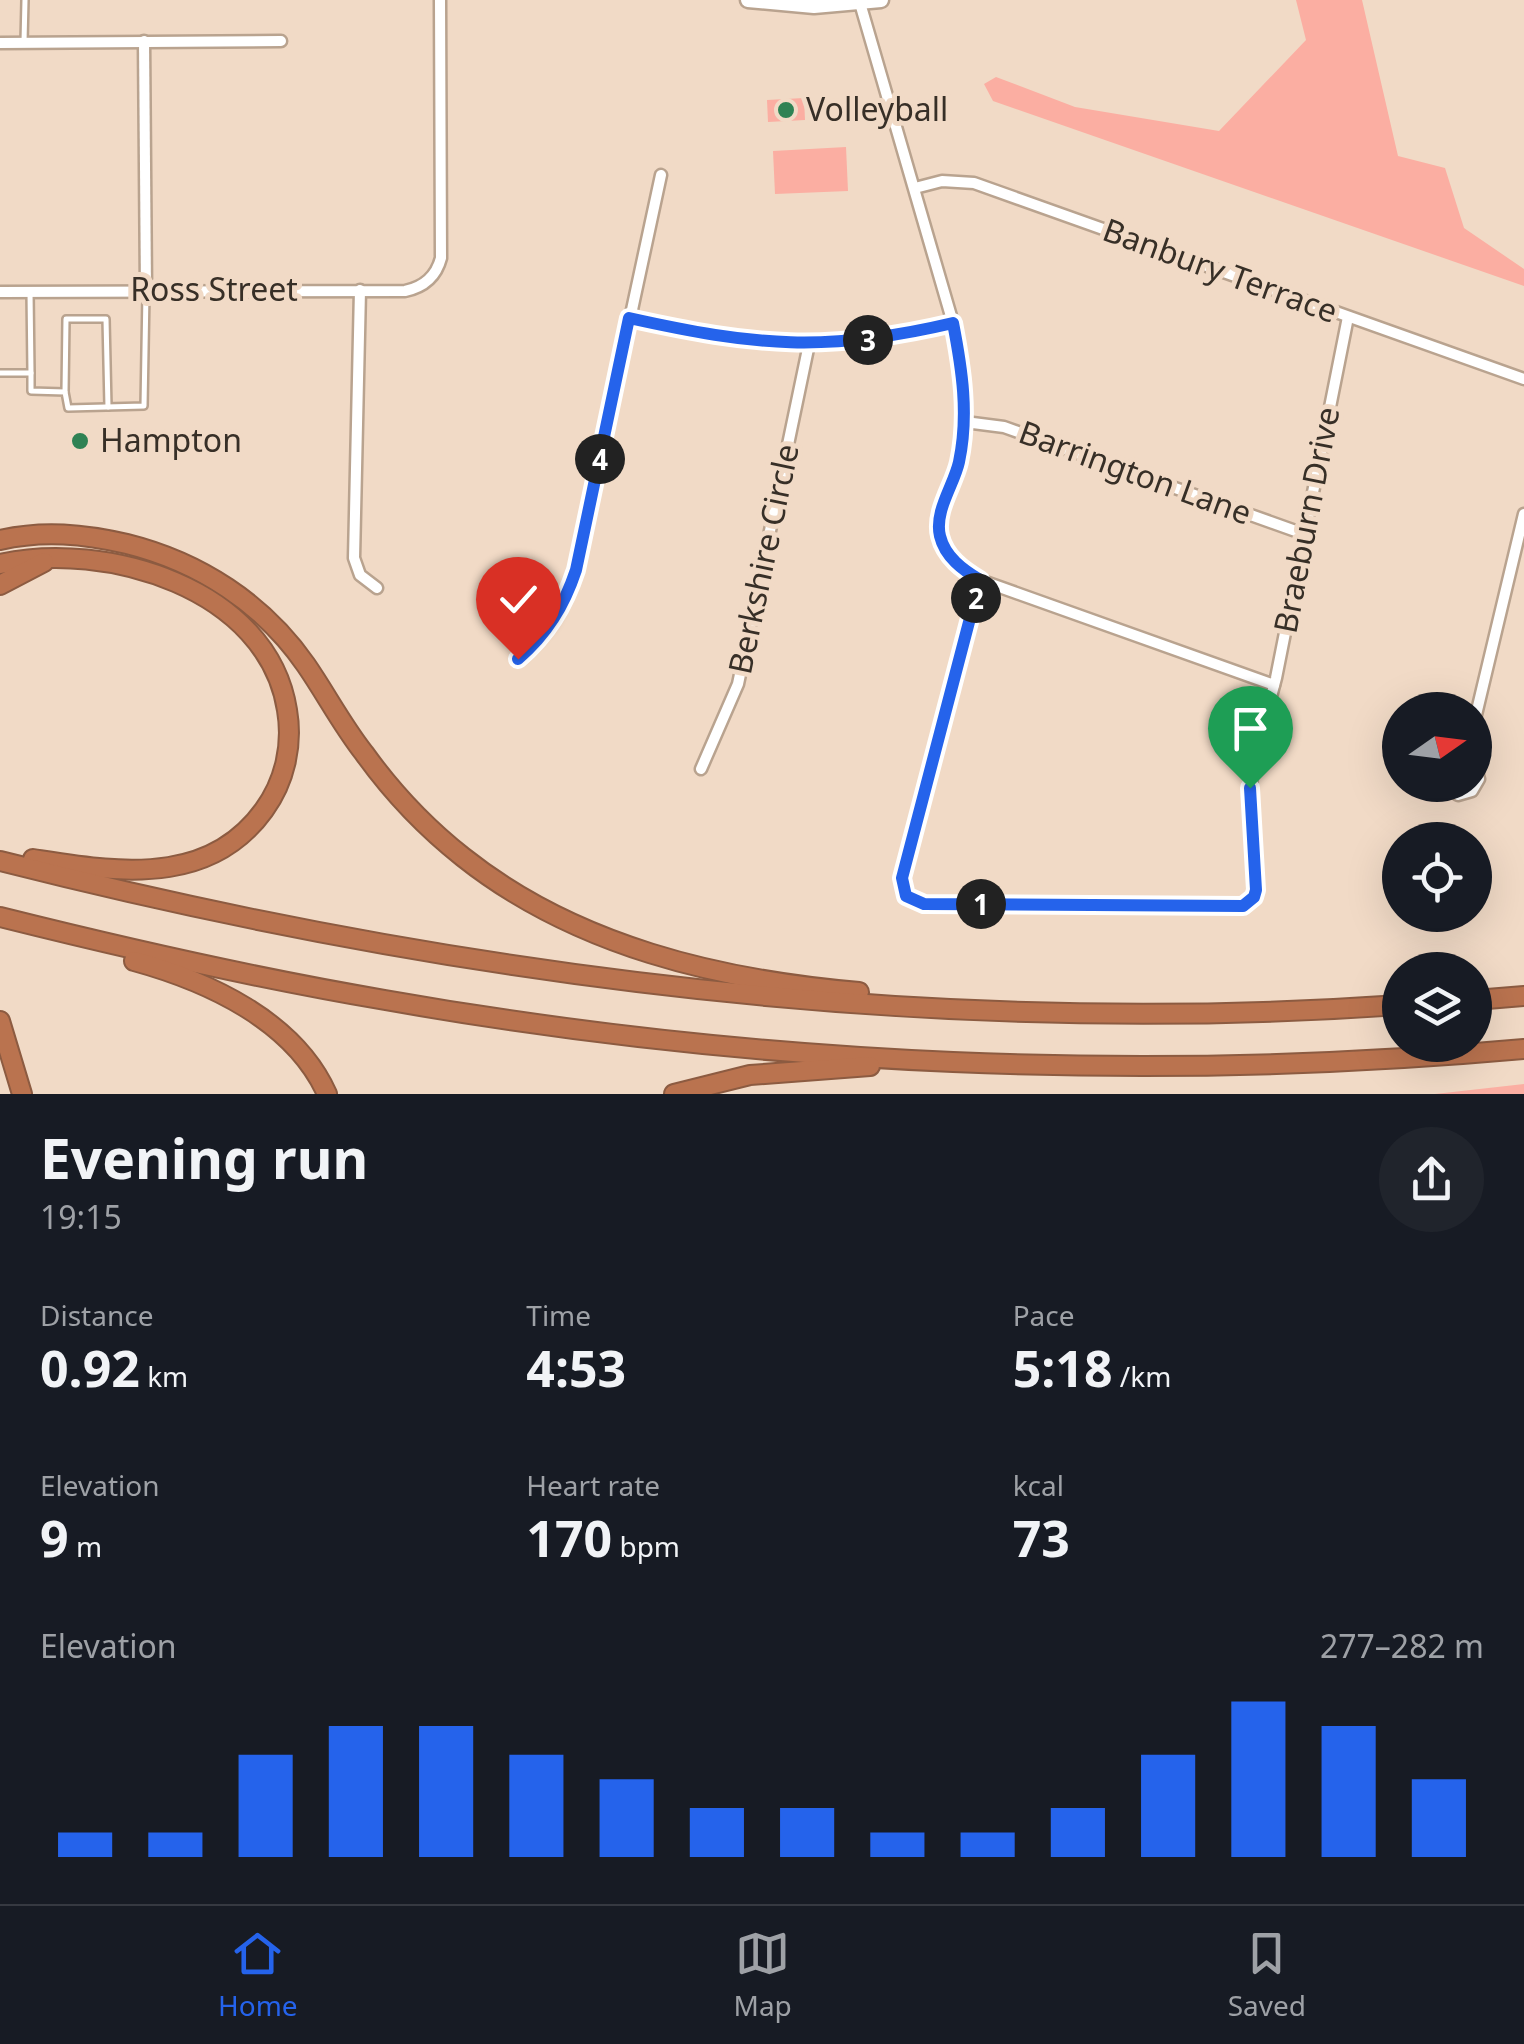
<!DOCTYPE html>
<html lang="en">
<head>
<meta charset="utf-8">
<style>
	:root { --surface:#171b24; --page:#20242c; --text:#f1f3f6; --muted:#9ea1a6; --line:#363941; --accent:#2563eb }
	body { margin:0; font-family:"Noto Sans",sans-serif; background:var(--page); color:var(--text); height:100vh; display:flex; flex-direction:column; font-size:38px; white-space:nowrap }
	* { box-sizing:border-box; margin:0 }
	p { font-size:32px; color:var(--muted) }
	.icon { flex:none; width:55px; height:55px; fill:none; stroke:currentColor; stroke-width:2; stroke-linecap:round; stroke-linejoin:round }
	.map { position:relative; height:1094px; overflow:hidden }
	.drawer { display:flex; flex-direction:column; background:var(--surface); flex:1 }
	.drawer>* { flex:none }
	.needle { width:65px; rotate:76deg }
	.tools { position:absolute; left:1382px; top:692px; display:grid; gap:20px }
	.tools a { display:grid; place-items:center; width:110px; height:110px; border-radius:50%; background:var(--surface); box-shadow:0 10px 40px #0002; font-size:50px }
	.pin { position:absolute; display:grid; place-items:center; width:85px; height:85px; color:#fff; margin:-102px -42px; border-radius:50% 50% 50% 0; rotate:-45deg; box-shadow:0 0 10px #0007 }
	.pin .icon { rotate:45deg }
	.km { position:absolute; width:50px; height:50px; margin:-25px; border-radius:50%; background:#222; color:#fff; font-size:28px; line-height:50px; text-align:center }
	.round { display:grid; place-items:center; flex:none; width:105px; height:105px; border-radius:52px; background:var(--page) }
	.head { display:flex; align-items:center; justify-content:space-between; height:170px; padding:0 40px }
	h1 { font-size:55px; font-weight:700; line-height:75px }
	.metrics { display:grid; grid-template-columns:repeat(3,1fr); gap:15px; height:170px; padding:10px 40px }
	.metrics div { display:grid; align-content:center }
	.metrics b { font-size:50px; font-weight:700 }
	.metrics small { font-size:28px; font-weight:400 }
	.metrics p { font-size:28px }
	.chart { height:280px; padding:20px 40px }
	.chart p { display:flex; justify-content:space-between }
	.chart svg { width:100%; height:180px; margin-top:10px; stroke:var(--accent); stroke-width:6 }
	.tabs { display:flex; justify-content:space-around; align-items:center; height:140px; border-top:2px solid var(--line); background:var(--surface); font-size:28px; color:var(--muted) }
	.tabs a { display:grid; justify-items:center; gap:5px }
	.tabs .on { color:var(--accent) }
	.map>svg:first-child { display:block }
	.green { fill:#fbaea2 }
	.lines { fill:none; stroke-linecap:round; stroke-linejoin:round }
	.lane-casing { stroke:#b9a38f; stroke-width:10 }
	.street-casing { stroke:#b9a38f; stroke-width:15 }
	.secondary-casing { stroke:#b9a38f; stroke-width:19 }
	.highway-casing { stroke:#8c5b41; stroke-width:22 }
	.lane { stroke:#fff; stroke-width:5 }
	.street { stroke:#fff; stroke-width:10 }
	.secondary { stroke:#fff; stroke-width:14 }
	.highway { stroke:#ba734f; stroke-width:18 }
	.route-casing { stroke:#fff; stroke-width:20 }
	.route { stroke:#2563eb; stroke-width:12 }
	.poi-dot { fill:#2f8254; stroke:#f1dac6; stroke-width:4 }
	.labels { text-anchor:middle; stroke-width:10; stroke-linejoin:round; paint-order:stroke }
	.poi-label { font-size:32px; fill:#372f27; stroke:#f1dac6; text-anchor:start }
	.street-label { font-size:32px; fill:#372f27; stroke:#f1dac6 }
</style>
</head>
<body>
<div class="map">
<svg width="1524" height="1094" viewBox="0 0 1524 1094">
	<rect width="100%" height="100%" fill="#f1dac6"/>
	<!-- green -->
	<g class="green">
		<polygon points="1296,0 1362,0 1398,156 1445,168 1464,228 1524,269 1524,286 993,101 984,84 996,77 1075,107 1219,131 1306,40"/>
		<polygon points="804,98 805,120 768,122 767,100"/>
		<polygon points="846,147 848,191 775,194 773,151"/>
		<polygon points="1524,1084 1524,1094 1435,1094"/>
	</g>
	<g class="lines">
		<!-- lane casing -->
		<g class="lane-casing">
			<g id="lane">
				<polyline points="24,42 25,0"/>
				<polyline points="0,373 31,373 30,292"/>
				<polyline points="31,373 31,391 65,392 68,408 144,406 146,293"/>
				<polyline points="65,392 66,319 106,319 108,407"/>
			</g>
		</g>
		<!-- street casing -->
		<g class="street-casing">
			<g id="street">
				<path d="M860,3l93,320c9,46 16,92 6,139 -5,23 -25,49 -19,74 5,21 23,34 40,44l294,105"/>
				<polyline points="144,41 146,291"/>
				<polyline points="0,43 281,41"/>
				<polyline points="915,188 942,181 974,183 1524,379"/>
				<polyline points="360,290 354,558 360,575 377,588"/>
				<path d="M0,292l405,-1c19,-4 31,-14 36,-33l-1,-258"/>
				<path d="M629,318c126,28 197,34 324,5"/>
				<polyline points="965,422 1004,427 1304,534"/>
				<polyline points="980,580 902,878 906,896 924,903 1238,907 1249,902 1255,890 1251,771 1276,678 1348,317"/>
				<path d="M518,659c28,-25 46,-53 58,-89l85,-395"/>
				<polyline points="1475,719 1524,514"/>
				<polyline points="701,769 738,684 809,344"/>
				<polyline points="1444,785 1458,795 1472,791 1479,779 1475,763"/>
			</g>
		</g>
		<!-- secondary casing -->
		<g class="secondary-casing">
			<polyline id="secondary" points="748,0 814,6 881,0"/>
		</g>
		<!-- highway casing -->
		<g class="highway-casing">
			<g id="highway">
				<path d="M0,540c43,-10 84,-6 127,4 72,18 136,59 179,121 20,29 36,60 58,88 28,39 61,74 99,104 112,89 256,123 396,135"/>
				<path d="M0,564c105,-24 268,24 287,146 6,35 -2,71 -23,100 -23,32 -56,51 -95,57 -45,7 -91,-1 -136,-8"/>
				<polyline points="0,585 44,562"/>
				<path d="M0,861c457,116 928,177 1400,144"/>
				<path d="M0,917c128,32 255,61 385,83 373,66 762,83 1139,49"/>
				<path d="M134,961c73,20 160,59 193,133"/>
				<polyline points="1475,1000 1524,996"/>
				<polyline points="0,1021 22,1094"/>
				<polyline points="674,1094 750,1075 870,1066"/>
			</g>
		</g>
		<!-- lane -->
		<use href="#lane" class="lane"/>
		<!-- street -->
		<use href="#street" class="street"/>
		<!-- secondary -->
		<use href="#secondary" class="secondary"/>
		<!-- highway -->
		<use href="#highway" class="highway"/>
	</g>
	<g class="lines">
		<!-- route casing -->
		<g class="route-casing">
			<path id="route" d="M518,659c29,-25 46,-53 58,-89l53,-252c126,28 197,35 324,5 9,46 16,92 6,139 -5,23 -25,49 -19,74 5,21 23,34 40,44l-78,298 4,18 18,8 319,2 11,-9 2,-7 -6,-102"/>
		</g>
		<!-- route -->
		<use href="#route" class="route"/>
	</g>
	<!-- markers -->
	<g class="poi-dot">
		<circle cx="786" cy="110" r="10"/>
		<circle cx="80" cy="441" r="10"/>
	</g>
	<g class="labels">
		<!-- poi labels -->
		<g class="poi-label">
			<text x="806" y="121">Volleyball</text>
			<text x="100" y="452">Hampton</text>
		</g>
		<!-- street labels -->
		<g class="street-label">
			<text transform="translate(1220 271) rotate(20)" y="11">Banbury Terrace</text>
			<text x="214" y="301">Ross Street</text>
			<text transform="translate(1135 473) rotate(20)" y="11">Barrington Lane</text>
			<text transform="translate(1307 520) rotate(-79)" y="11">Braeburn Drive</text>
			<text transform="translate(764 559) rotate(-78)" y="11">Berkshire Circle</text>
		</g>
	</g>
</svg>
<div class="tools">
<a><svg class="needle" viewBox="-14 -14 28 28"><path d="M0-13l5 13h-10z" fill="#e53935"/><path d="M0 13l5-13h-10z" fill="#9ea1a6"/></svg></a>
<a><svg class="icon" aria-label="locate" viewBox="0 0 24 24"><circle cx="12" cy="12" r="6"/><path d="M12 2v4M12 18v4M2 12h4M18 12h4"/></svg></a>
<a><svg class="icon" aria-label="layers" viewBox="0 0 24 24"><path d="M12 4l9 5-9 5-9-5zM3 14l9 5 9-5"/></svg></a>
</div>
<div class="pin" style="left:1250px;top:788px;background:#1e9e55"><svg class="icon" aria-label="arrive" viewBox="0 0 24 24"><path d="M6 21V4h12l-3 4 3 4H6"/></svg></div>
<div class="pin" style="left:518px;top:659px;background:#d93025"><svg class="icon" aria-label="check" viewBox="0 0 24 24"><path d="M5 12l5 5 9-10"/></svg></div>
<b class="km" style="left:981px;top:904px">1</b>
<b class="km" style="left:976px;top:598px">2</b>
<b class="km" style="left:868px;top:340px">3</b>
<b class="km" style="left:600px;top:459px">4</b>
</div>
<section class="drawer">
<div class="head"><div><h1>Evening run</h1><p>19:15</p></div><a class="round"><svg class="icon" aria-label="share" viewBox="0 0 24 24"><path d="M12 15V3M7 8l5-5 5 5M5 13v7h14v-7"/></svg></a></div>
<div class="metrics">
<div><p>Distance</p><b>0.92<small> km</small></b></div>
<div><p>Time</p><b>4:53</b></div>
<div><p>Pace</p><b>5:18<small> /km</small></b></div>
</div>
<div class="metrics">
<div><p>Elevation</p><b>9<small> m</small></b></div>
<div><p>Heart rate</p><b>170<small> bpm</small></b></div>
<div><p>kcal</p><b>73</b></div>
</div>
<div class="chart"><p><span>Elevation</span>277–282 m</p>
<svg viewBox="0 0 160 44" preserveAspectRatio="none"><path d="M5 44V38M15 44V38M25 44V19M35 44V12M45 44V12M55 44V19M65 44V25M75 44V32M85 44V32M95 44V38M105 44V38M115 44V32M125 44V19M135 44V6M145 44V12M155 44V25"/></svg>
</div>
</section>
<nav class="tabs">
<a class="on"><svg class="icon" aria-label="home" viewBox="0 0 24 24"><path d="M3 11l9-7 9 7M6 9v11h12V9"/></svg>Home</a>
<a><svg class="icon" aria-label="map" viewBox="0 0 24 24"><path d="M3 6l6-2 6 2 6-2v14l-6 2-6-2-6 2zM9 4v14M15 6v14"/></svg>Map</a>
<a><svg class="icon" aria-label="saved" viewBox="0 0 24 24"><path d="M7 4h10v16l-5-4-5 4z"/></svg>Saved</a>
</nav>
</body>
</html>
